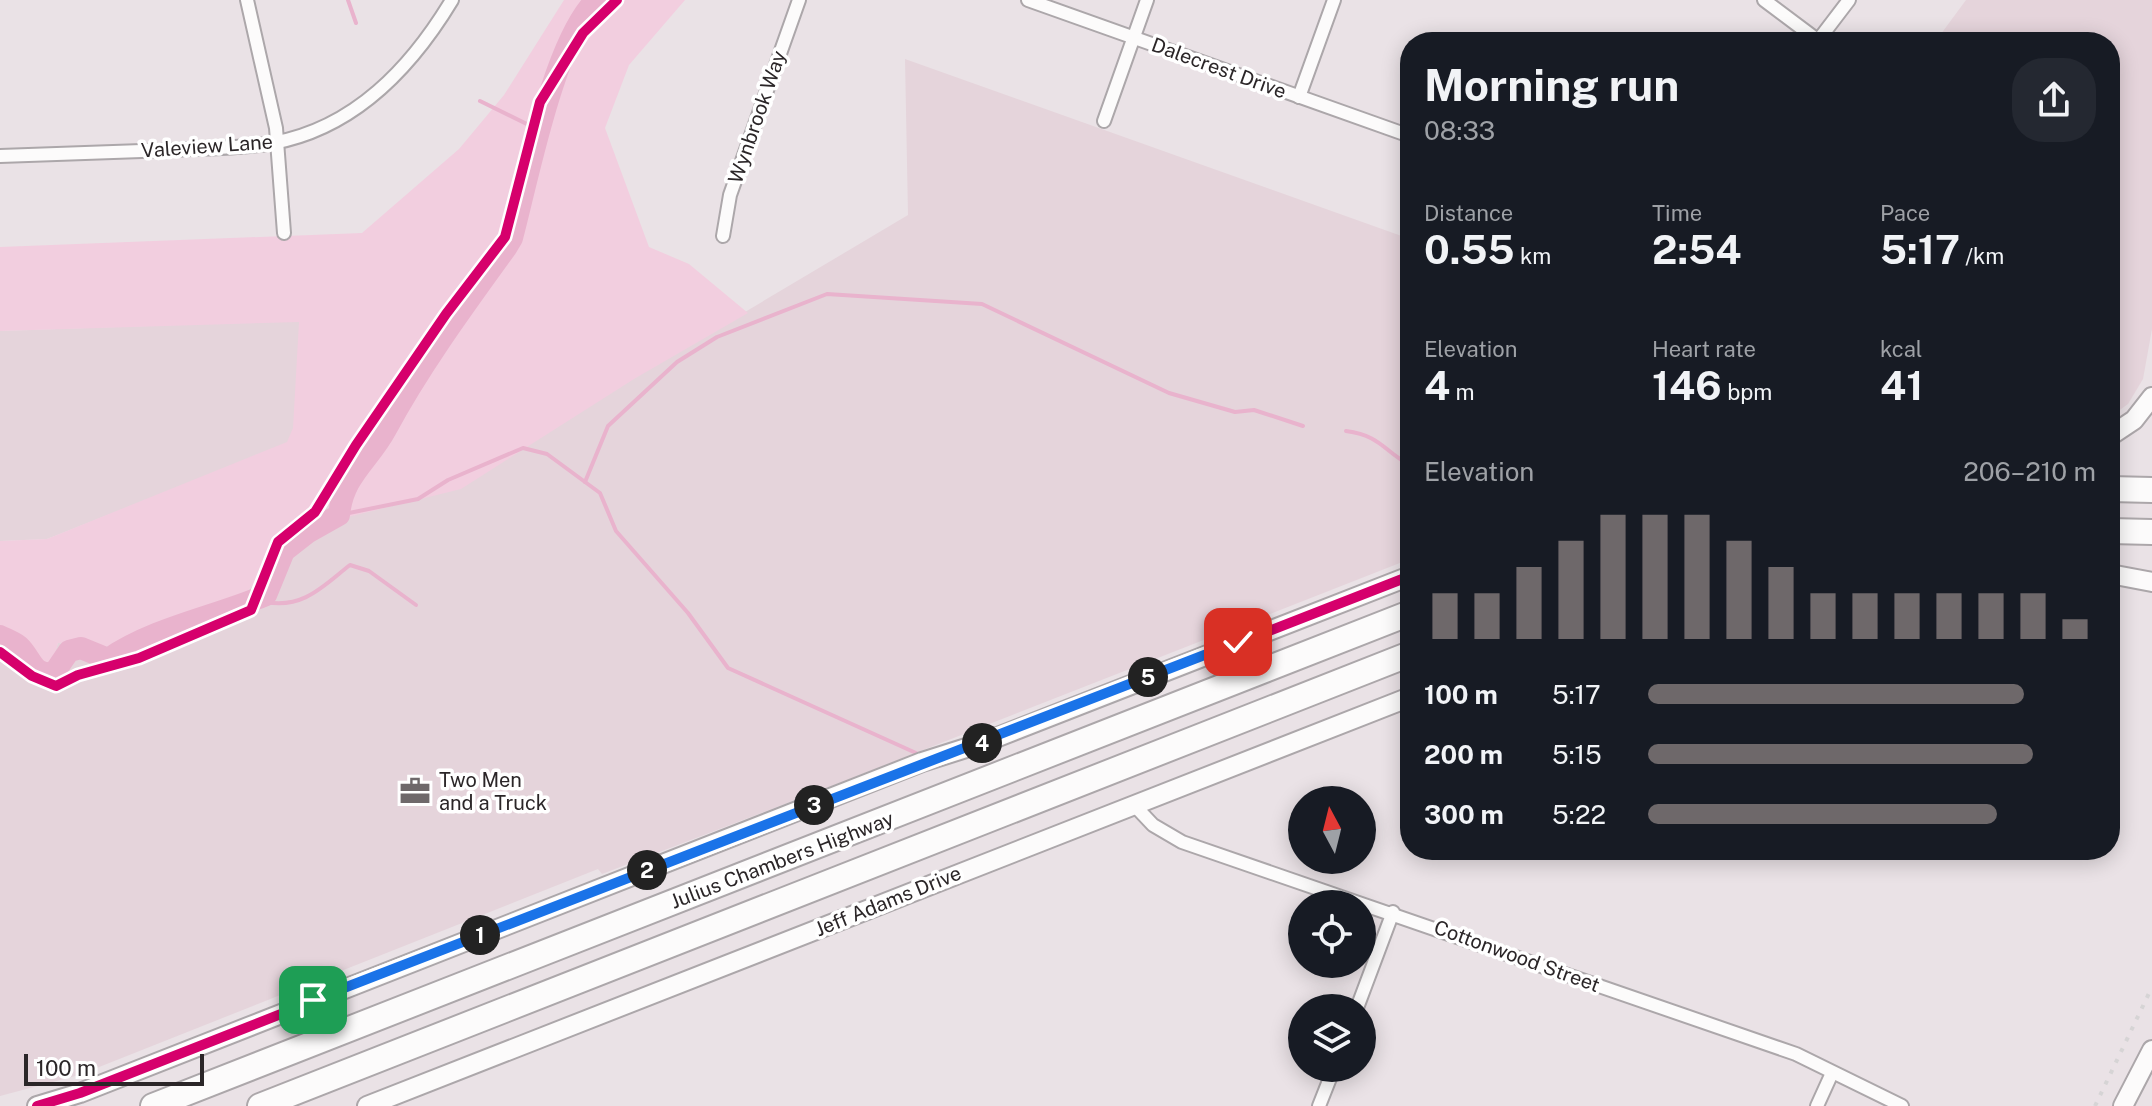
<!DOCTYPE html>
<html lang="en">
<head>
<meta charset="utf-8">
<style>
	:root { --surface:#171b24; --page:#242831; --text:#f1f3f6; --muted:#9ea1a6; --accent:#6e686a }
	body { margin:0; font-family:"Public Sans",sans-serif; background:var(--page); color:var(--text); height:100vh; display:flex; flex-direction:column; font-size:30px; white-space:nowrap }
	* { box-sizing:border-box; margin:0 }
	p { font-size:26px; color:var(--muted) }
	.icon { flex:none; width:44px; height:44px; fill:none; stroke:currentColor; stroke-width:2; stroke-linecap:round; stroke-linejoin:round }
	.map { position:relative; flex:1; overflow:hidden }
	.details { position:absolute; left:1400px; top:32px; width:720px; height:828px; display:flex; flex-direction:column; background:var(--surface); border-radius:32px; box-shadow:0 4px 20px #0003 }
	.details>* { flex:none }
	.needle { width:52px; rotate:353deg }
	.buttons { position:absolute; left:1288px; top:786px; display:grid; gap:16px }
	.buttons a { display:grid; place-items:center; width:88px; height:88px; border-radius:50%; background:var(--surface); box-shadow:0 4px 20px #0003; font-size:40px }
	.scale { position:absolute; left:24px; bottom:20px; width:180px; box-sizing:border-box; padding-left:8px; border:4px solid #2b2628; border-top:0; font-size:22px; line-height:28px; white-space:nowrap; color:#2b2628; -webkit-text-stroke:6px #fff; paint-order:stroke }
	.pin { position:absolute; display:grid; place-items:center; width:68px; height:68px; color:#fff; margin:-34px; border-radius:16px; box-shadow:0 4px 12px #0006 }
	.km { position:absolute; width:40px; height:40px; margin:-20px; border-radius:50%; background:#222; color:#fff; font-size:22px; line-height:40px; text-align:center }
	.round { display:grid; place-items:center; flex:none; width:84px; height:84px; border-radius:32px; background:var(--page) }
	.summary { display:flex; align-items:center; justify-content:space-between; height:136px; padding:0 24px }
	h1 { font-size:44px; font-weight:700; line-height:60px }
	.metrics { display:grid; grid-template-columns:repeat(3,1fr); gap:12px; height:136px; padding:8px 24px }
	.metrics div { display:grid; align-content:center }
	.metrics b { font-size:40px; font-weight:700 }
	.metrics small { font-size:22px; font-weight:400 }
	.metrics p { font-size:22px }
	.chart { height:224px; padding:16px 24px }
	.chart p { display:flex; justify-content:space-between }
	.chart svg { width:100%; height:144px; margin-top:8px; stroke:var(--accent); stroke-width:6 }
	ul { padding:0 24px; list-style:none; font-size:26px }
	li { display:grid; grid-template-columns:128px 96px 1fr; align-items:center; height:60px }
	li i { height:20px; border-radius:10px; background:var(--accent) }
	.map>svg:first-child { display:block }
	.built { fill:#e5d4db }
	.green { fill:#f2cedf }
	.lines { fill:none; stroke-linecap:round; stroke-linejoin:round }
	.stream { stroke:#e9b3cd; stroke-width:4 }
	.river { stroke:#e9b3cd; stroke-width:22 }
	.street-casing { stroke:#aca7aa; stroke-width:16 }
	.secondary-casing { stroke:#aca7aa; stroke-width:22 }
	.highway-casing { stroke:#aca7aa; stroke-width:28 }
	.street { stroke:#fcfbfb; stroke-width:12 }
	.secondary { stroke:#fcfbfb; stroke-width:18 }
	.highway { stroke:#fcfbfb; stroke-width:24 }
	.rail { stroke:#d6d4d5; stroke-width:4; stroke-dasharray:4 8; stroke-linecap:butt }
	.cycleway-casing { stroke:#fff; stroke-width:15 }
	.cycleway { stroke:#d6006c; stroke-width:10 }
	.route-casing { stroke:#fff; stroke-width:16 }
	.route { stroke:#1a73e8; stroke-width:10 }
	.labels { text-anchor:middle; stroke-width:7; stroke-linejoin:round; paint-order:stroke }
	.street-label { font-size:20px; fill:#2b2628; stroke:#fff }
	.poi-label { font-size:20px; fill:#2b2628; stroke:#fff; text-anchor:start }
</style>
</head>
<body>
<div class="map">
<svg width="2152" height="1106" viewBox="0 0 2152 1106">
	<rect width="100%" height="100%" fill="#eae2e6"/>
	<!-- built -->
	<g class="built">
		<polygon points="1966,0 2152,0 2152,329 2143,379 2128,404 2110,417 2110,42 1935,42"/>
		<polygon points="905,59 1410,239 1410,559 811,794 602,874 598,869 79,1075 0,1096 0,627 50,668 58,643 115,647 243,597 287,541 335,499 337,520 634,378 908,215"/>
		<polygon points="354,319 343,422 47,539 0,541 0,331"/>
	</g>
	<!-- green -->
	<polygon class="green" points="564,0 685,0 629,65 605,128 649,247 689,264 748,313 634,379 461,489 336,520 334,500 287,541 243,597 115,647 58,643 51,668 0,627 0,541 47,539 287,442 293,428 299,322 0,331 0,247 362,233 459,149 504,95"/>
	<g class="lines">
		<!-- stream -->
		<g class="stream">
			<polyline points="348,0 356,23"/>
			<polyline points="480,101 541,131"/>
			<path d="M1346,431c36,5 37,20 64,34"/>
			<polyline points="585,482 608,426 677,362 717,337 827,294 982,304 1169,393 1235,412 1254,410 1303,426"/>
			<polyline points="339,515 418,499 448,480 523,448 547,454 600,493 616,531 688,613 728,668 916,753"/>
			<path d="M266,595v7c38,7 58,-17 84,-37l19,6 47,34"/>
		</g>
		<!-- river -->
		<path class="river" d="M0,636c6,3 14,6 19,10 13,12 13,30 35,27l15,-22 12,-3 27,11c47,-32 106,-42 158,-64l18,-44 23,-18 32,-18c4,-40 30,-54 47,-86 34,-63 78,-123 120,-181l6,-10c16,-60 42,-197 84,-238"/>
		<!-- street casing -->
		<g class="street-casing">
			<g id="street">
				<polyline points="247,0 276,128 284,233"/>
				<polyline points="1028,0 1410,136"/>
				<polyline points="1764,0 1820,42"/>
				<polyline points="1817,42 1849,0"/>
				<polyline points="1299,97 1334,0"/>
				<polyline points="1104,121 1147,0"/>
				<path d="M0,156c57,-2 113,-4 170,-6 34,-2 69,-1 103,-7 82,-15 138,-75 179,-143"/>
				<polyline points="723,236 730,195 799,0"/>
				<polyline points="1135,806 1153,825 1182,842 1796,1054 1902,1106"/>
				<polyline points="1357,1008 1393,912"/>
				<polyline points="1319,1106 1334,1068"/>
				<polyline points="1817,1106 1832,1073"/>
			</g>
		</g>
		<!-- secondary casing -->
		<g class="secondary-casing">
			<g id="secondary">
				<polyline points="2110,436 2134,420 2152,397"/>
				<polyline points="2110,574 2152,582"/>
				<polyline points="37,1106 80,1093 922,762 985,742 1410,576"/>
				<polyline points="367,1106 1410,697"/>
				<polyline points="2123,1106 2152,1050"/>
			</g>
		</g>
		<!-- highway casing -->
		<g class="highway-casing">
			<g id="highway">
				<polyline points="2110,489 2152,490"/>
				<polyline points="2110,531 2152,532"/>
				<polyline points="153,1106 1410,613"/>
				<polyline points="260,1106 1410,654"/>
			</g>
		</g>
		<!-- street -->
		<use href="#street" class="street"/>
		<!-- secondary -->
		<use href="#secondary" class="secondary"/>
		<!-- highway -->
		<use href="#highway" class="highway"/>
		<!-- rail -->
		<polyline class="rail" points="2095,1106 2152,987"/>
		<!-- cycleway casing -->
		<g class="cycleway-casing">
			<g id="cycleway">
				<polyline points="0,652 32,676 56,686 78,675 139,658 251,610 278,542 315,512 356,445 446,314 505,237 540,102 583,33 617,0"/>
				<polyline points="37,1106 80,1093 922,762 985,742 1410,576"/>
			</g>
		</g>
		<!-- cycleway -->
		<use href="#cycleway" class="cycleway"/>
	</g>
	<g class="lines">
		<!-- route casing -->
		<g class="route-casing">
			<polyline id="route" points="313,1000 1238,642"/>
		</g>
		<!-- route -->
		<use href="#route" class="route"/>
	</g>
	<!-- icons -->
	<defs>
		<g id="office-bare" transform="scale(2.4)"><path d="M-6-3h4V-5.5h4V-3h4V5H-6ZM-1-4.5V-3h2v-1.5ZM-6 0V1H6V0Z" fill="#6e686a" stroke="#fff" stroke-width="2.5" paint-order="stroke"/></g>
	</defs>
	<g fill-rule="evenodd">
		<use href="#office-bare" x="415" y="791"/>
	</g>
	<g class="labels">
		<!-- street labels -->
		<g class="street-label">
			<text transform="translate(1219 68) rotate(20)" y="7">Dalecrest Drive</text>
			<text transform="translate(757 117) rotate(-71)" y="7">Wynbrook Way</text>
			<text transform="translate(207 146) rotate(-4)" y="7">Valeview Lane</text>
			<text transform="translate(782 860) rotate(-21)" y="7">Julius Chambers Highway</text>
			<text transform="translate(888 901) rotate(-22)" y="7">Jeff Adams Drive</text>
			<text transform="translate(1517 956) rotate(20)" y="7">Cottonwood Street</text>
		</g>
		<!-- poi labels -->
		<g class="poi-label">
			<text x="439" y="787">Two Men<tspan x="439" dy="23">and a Truck</tspan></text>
		</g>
	</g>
</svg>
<div class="buttons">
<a><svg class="needle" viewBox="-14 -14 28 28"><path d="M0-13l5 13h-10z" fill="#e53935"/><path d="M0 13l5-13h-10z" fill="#9ea1a6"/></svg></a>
<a><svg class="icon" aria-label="locate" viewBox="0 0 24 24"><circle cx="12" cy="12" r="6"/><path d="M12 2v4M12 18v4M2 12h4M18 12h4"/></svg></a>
<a><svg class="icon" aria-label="layers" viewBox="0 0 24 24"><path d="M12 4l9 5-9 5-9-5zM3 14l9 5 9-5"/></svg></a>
</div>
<div class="scale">100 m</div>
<div class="pin" style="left:313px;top:1000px;background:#1e9e55"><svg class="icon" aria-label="arrive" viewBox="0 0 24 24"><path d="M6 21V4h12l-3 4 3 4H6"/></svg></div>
<div class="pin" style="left:1238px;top:642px;background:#d93025"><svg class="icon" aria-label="check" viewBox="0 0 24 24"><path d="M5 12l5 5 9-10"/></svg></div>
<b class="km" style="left:480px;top:935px">1</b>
<b class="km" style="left:647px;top:870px">2</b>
<b class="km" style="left:814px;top:805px">3</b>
<b class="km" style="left:982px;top:743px">4</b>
<b class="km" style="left:1148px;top:677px">5</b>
<section class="details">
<div class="summary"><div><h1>Morning run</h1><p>08:33</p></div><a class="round"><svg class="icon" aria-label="share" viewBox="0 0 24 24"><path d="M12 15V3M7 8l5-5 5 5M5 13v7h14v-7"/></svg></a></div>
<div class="metrics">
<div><p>Distance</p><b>0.55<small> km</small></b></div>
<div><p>Time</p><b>2:54</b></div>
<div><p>Pace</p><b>5:17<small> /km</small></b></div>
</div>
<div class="metrics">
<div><p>Elevation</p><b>4<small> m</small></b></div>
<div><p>Heart rate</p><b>146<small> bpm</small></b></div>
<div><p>kcal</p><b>41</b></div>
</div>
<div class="chart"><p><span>Elevation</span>206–210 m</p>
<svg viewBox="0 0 160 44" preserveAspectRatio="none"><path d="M5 44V30M15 44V30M25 44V22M35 44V14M45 44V6M55 44V6M65 44V6M75 44V14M85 44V22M95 44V30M105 44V30M115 44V30M125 44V30M135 44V30M145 44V30M155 44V38"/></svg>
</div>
<ul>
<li><b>100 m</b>5:17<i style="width:84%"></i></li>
<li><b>200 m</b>5:15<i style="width:86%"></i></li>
<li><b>300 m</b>5:22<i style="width:78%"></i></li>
</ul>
</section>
</div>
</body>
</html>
